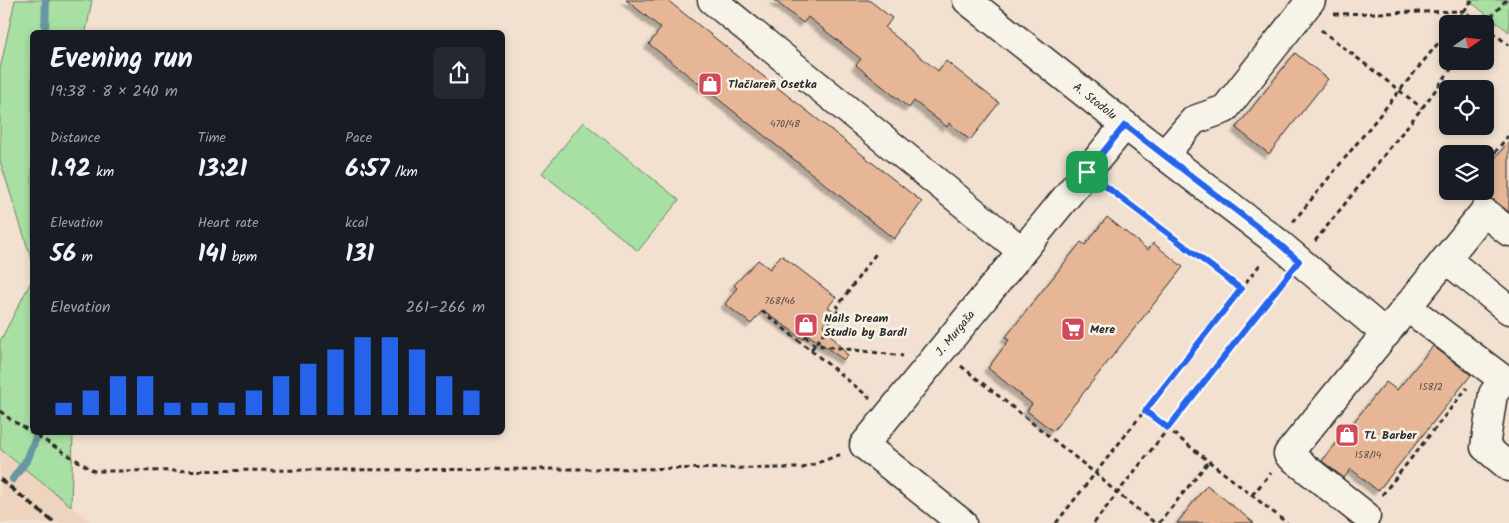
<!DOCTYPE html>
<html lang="en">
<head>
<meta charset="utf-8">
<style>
	:root { --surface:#171b24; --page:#242831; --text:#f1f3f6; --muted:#9ea1a6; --accent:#2563eb }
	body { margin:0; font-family:Kalam,sans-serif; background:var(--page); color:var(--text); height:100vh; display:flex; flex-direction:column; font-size:19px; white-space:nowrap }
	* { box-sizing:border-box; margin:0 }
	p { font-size:16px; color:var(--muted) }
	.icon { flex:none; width:28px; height:28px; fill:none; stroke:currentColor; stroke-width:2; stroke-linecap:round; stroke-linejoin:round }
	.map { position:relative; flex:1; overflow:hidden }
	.sheet { position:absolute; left:30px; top:30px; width:475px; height:405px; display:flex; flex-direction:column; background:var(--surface); border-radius:8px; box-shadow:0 2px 8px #0003 }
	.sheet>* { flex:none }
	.needle { width:32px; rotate:76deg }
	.controls { position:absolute; left:1439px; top:15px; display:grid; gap:10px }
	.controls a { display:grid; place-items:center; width:55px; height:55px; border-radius:8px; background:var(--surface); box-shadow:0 2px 8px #0003; font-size:25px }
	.pin { position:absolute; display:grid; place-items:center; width:42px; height:42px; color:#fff; margin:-21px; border-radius:10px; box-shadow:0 2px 8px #0006 }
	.round { display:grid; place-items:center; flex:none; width:52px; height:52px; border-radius:8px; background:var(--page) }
	.head { display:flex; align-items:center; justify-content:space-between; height:85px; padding:0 20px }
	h1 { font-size:28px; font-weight:800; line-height:38px }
	.metrics { display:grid; grid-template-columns:repeat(3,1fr); gap:8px; height:85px; padding:5px 20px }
	.metrics div { display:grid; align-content:center }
	.metrics b { font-size:25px; font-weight:800 }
	.metrics small { font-size:14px; font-weight:400 }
	.metrics p { font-size:14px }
	.chart { height:140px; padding:10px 20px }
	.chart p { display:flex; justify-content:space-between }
	.chart svg { width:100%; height:90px; margin-top:5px; stroke:var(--accent); stroke-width:6 }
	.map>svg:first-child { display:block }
	.built { fill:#eed4bf }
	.green { fill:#a8dfa2; stroke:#6a8566 }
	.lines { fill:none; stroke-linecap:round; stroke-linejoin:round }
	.stream { stroke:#6896a1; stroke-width:8 }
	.building { fill:#e6b697; stroke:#2b2b2b; filter:url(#shadow) }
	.minor-casing { stroke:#2b2b2b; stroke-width:31 }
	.path { stroke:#2b2b2b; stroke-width:3; stroke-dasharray:5 4; stroke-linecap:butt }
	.minor { stroke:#f7f3e8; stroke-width:28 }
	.rail { stroke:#2b2b2b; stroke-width:4; stroke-dasharray:8 4; stroke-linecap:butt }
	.route-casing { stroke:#fff; stroke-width:10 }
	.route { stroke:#2563eb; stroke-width:6 }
	.labels { text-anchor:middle; stroke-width:5; stroke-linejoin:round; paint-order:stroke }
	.number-label { font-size:10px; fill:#5a4e46 }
	.poi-label { font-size:12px; font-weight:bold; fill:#2b2b2b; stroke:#f7f3e8; text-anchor:start }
	.street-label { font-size:12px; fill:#2b2b2b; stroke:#f7f3e8 }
</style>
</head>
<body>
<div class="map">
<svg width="1509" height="523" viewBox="0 0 1509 523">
	<defs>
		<filter id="shadow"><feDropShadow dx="-4.5" dy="4.5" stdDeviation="1" flood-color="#0004"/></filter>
	</defs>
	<rect width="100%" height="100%" fill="#f2e1d0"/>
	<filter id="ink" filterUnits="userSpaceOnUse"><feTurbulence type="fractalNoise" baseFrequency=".02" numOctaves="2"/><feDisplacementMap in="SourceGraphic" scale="10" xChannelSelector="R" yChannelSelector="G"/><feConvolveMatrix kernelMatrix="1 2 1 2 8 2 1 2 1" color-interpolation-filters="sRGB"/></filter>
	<g filter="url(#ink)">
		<!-- built -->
		<polygon class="built" points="0,449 71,506 92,523 0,523"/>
		<!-- green -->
		<g class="green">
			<polygon points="15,0 92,0 86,32 32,32 32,261 0,161 0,69"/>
			<polygon points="1468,0 1509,0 1509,32"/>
			<polygon points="583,122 679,200 638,251 542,173"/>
			<polygon points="32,280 32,432 73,433 71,506 0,449 0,341"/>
		</g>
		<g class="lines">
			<!-- stream -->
			<g class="stream">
				<polyline points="45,32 46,0"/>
				<polyline points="13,479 28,458 38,432"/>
			</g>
		</g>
		<!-- building -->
		<g class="building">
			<polygon points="626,0 667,0 922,202 894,239 649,44 661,28"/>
			<polygon points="774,0 869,0 892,18 885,28 938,71 946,61 999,103 970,140 949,123 947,127 914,101 909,108 856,65 861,59 808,17 803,23"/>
			<polygon points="1295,53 1328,79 1269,154 1236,128"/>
			<polygon points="1509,141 1509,212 1494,200 1485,197 1485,171"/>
			<polygon points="1107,217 1148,250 1153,243 1183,267 1053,431 1027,411 1032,404 988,368 1009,340 1005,338 1081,242 1085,245"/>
			<polygon points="781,255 836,297 828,307 834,311 823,325 848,356 844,360 807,334 803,339 763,310 751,324 725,304 737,288 734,285 758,260 770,269"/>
			<polygon points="1433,346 1471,375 1378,491 1351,469 1344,478 1322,461 1386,382 1397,390"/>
			<polygon points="1207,485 1254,523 1177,523"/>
		</g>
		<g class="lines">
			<!-- minor casing -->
			<g class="minor-casing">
				<g id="minor">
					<polyline points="712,0 1022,251"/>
					<polyline points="967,0 1125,125 1277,242 1386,334"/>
					<polyline points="1164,155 1194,120 1225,109 1311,0"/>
					<polyline points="1446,259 1509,310"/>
					<polyline points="1407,307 1504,380 1493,394 1485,447 1509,467"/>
					<polyline points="1366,516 1288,454 1484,212 1509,232"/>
					<polyline points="962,523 864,445 1125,125"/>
				</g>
			</g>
			<!-- path -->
			<g class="path">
				<polyline points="1472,0 1464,11 1481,24"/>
				<polyline points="1334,14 1464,11"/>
				<polyline points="1453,24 1464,11"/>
				<polyline points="1485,24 1506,0"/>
				<polyline points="1485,27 1509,45"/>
				<polyline points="1321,30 1422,108"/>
				<polyline points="1489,160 1508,136"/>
				<polyline points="1485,165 1489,160 1491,163"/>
				<polyline points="1107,187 1241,289"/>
				<polyline points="1293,222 1448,31"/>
				<polyline points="1315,241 1422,108 1457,61"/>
				<polyline points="762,311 870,398"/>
				<polyline points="805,336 815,345 903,356"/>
				<polyline points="811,350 830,325 828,323 840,308 837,307 877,252"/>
				<polyline points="961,366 1095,473 1117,493 1155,523"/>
				<polyline points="0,411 10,419 94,471 803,468 842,454"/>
				<polyline points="1145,411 1287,523"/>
				<polyline points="1252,495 1271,473"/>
				<polyline points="1382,495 1467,388"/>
				<polyline points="1056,523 1262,262"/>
				<polyline points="1094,523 1283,282"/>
				<polyline points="1159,523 1209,461"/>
			</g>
			<!-- minor -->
			<use href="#minor" class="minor"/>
			<!-- rail -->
			<polyline class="rail" points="0,479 55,523"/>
		</g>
	</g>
	<g class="lines" filter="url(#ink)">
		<!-- route casing -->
		<g class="route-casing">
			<polygon id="route" points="1125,125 1277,242 1299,261 1168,428 1145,411 1241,289 1087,172"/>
		</g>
		<!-- route -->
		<use href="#route" class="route"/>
	</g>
	<!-- icons -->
	<defs>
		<g id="shop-square" transform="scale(1.25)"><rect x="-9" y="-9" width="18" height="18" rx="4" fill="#d1495b" stroke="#f7f3e8"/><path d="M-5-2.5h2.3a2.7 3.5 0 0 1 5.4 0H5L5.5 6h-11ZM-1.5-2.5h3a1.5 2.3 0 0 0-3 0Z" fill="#fff"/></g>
		<g id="supermarket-square" transform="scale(1.25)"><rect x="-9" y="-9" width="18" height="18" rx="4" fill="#d1495b" stroke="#f7f3e8"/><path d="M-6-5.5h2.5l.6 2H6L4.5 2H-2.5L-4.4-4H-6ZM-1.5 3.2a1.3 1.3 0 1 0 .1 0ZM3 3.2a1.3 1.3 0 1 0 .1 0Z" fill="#fff"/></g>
	</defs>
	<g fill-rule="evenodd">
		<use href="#shop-square" x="710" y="84"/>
		<use href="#shop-square" x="806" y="325"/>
		<use href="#supermarket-square" x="1073" y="329"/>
		<use href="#shop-square" x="1347" y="435"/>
	</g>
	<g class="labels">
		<!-- number labels -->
		<g class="number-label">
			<text x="785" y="127">470/48</text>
			<text x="780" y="304">768/46</text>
			<text x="1431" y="390">158/2</text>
			<text x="1368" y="458">158/14</text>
		</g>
		<!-- poi labels -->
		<g class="poi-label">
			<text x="728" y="88">Tlačiareň Osetka</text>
			<text x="824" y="322">Nails Dream<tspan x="824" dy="14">Studio by Bardi</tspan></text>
			<text x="1090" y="333">Mere</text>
			<text x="1364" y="439">TL Barber</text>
		</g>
		<!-- street labels -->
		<g class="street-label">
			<text transform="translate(1095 101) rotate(38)" y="4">A. Stodolu</text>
			<text transform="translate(955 333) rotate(-51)" y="4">J. Murgaša</text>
		</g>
	</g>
</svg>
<div class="controls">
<a><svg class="needle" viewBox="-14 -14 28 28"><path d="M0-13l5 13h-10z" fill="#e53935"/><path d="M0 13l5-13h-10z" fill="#9ea1a6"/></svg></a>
<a><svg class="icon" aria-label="locate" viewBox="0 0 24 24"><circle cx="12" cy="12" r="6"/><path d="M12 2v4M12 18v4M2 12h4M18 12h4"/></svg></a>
<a><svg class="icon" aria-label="layers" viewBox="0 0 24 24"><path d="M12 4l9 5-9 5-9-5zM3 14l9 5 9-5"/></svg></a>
</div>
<div class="pin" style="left:1087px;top:172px;background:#1e9e55"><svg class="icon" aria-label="arrive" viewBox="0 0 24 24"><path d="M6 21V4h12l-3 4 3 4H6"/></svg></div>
<section class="sheet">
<div class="head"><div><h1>Evening run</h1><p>19:38 · 8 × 240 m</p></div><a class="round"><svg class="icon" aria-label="share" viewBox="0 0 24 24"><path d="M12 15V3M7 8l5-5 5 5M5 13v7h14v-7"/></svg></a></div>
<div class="metrics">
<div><p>Distance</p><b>1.92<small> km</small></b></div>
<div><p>Time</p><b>13:21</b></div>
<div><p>Pace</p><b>6:57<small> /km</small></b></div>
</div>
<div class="metrics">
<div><p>Elevation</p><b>56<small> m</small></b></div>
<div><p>Heart rate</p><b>141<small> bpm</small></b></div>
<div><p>kcal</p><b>131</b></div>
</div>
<div class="chart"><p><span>Elevation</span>261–266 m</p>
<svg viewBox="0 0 160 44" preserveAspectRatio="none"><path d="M5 44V38M15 44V32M25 44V25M35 44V25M45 44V38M55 44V38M65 44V38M75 44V32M85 44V25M95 44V19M105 44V12M115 44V6M125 44V6M135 44V12M145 44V25M155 44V32"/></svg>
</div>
</section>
</div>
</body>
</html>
